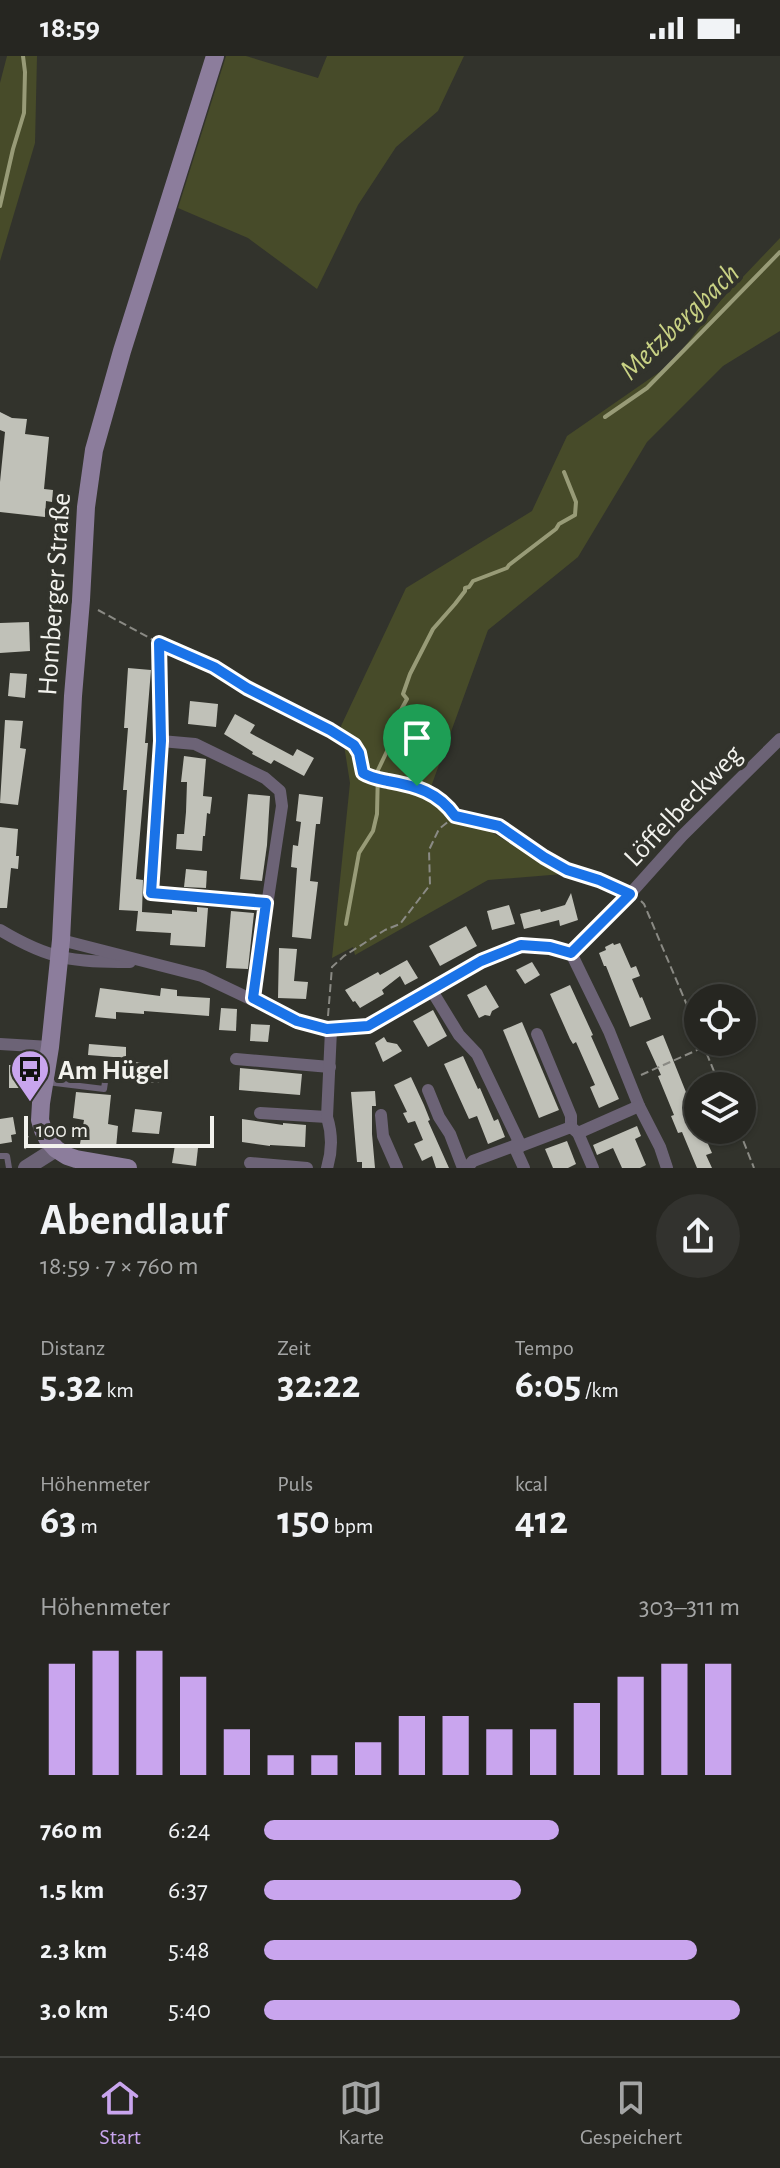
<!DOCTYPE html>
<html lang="de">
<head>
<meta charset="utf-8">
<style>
	:root { --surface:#262621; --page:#32322e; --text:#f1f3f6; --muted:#a4a5a5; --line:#42433f; --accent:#c9a5ee }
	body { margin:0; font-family:"Alegreya Sans",sans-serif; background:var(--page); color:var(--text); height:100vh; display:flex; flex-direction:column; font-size:30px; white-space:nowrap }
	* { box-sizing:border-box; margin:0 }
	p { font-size:26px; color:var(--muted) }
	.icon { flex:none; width:44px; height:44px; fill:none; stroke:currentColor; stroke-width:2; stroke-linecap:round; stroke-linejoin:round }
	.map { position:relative; height:1112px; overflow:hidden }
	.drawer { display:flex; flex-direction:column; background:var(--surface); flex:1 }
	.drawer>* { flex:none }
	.fabs { position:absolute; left:684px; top:928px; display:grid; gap:16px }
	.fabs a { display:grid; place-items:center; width:72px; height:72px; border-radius:50%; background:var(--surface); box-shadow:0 2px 6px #0004,0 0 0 2px var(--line); font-size:40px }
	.scale { position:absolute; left:24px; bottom:20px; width:190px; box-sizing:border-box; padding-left:8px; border:4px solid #f2f2ed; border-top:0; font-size:22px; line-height:28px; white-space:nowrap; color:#f2f2ed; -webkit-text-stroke:6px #32332c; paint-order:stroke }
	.pin { position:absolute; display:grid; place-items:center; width:68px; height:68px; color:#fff; margin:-82px -34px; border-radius:50% 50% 50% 0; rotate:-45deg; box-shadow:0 0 8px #0007 }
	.pin .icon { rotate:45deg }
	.round { display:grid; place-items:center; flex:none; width:84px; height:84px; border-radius:42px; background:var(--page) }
	.head { display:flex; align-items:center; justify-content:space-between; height:136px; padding:0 40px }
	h1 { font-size:44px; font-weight:700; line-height:60px }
	.figures { display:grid; grid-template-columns:repeat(3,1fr); gap:12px; height:136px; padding:8px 40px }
	.figures div { display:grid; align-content:center }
	.figures b { font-size:40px; font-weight:700 }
	.figures small { font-size:22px; font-weight:400 }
	.figures p { font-size:22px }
	.chart { height:224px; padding:16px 40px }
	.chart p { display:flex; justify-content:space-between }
	.chart svg { width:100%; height:144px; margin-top:8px; stroke:var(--accent); stroke-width:6 }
	ul { padding:0 40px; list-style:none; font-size:26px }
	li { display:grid; grid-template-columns:128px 96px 1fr; align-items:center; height:60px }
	li i { height:20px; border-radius:10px; background:var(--accent) }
	.status { display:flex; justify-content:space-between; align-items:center; height:56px; padding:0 40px; background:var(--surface); direction:ltr }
	.status svg { height:22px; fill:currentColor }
	.tab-bar { display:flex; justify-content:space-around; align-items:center; height:112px; border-top:2px solid var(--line); background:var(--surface); font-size:22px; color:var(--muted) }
	.tab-bar a { display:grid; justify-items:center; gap:4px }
	.tab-bar .active { color:var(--accent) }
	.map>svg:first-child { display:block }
	.green { fill:#474b29 }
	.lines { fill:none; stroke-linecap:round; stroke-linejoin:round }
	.stream { stroke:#989b77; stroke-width:4 }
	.building { fill:#c0c1b8 }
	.path { stroke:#8a8a84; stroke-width:2; stroke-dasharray:8 4; stroke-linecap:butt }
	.service { stroke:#6c6376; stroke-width:6 }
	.minor { stroke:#6c6376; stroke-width:12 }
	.tertiary { stroke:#6c6376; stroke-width:16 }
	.secondary { stroke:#8c7d9c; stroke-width:18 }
	.route-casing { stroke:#fff; stroke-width:16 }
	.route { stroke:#1a73e8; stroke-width:10 }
	.labels { text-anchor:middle; stroke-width:8; stroke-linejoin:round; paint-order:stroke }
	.street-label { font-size:28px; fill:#f2f2ed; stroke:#32332c }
	.poi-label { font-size:28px; font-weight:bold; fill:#f2f2ed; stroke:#32332c; text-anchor:start }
	.water-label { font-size:30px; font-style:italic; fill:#c9d284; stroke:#32332c }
</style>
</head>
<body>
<div class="status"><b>18:59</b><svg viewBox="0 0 49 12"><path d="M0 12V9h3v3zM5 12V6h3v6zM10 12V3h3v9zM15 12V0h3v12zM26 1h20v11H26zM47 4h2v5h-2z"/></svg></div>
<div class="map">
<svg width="780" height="1112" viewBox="0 0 780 1112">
	<rect width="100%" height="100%" fill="#32332c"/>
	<!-- green -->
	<g class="green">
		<polygon points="7,0 37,0 35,87 0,205 0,27"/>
		<polygon points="226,0 246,0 318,22 327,0 464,0 438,55 396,91 358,149 317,233 248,182 178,152"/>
		<polygon points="780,182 780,275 723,310 647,386 578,501 488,574 428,739 563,818 488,824 355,899 353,891 332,902 350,727 341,670 406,532 532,455 567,380 671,308 722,243"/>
	</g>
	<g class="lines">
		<!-- stream -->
		<g class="stream">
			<polyline points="0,150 13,93 24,57 25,16 23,0"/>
			<polyline points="605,361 647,332 780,196"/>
			<polyline points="346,868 359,797 373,775 377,758 378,714 389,691 390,674 407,643 403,638 410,618 433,573 455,548 465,535 465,532 469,531 473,525 507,512 509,509 556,473 559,468 575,459 576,446 564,416"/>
		</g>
	</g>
	<!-- building -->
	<g class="building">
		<polygon points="0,356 12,362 27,363 25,378 49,381 44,433 53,434 52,446 46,445 45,461 0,456 0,426 5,376 0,374"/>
		<polygon points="29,566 30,595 0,597 0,567"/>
		<polygon points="128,612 151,614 145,687 148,687 136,823 143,824 142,856 172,858 172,854 197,856 197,851 208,852 205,891 170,889 171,877 136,875 138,855 119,854 127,734 123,734 128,672 124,672"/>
		<polygon points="10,617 27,618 25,642 8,640"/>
		<polygon points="190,645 218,648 216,671 188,668"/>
		<polygon points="235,658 255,669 250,677 293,700 297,693 314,702 304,720 274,704 271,708 252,698 253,696 224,678"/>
		<polygon points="5,664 23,665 20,692 26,693 18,749 0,747"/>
		<polygon points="184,700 206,703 203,740 212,741 210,758 207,757 205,780 203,780 202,795 176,793 177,778 184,778 186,756 187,726 181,726"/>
		<polygon points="248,738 270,740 267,789 262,825 240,823"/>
		<polygon points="299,738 323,741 320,768 316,768 310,825 318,826 311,883 292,881 297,812 291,811 293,789 298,790 301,766 296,765"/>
		<polygon points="0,771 18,773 16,800 19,800 18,813 11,812 7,852 0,852"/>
		<polygon points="186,813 207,815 206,832 184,831"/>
		<polygon points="571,837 578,864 560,870 559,864 524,873 520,858 540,853 541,856 565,849"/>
		<polygon points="509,849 515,868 492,874 487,855"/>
		<polygon points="231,855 254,857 248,913 226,912"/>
		<polygon points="466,870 477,890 440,910 429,890"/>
		<polygon points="613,887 614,889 620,887 631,912 636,910 640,920 632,923 640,942 642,941 651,963 630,971 606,910 604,910 599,897 606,894 605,891"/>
		<polygon points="279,892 297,893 294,925 308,926 306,943 278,942"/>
		<polygon points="407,904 418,922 405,929 400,920 382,934 384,938 360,952 355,945 353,946 345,934 378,916 380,919"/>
		<polygon points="532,906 540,919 525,928 516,914"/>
		<polygon points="486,929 499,951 492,955 490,960 485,959 479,962 467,939"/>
		<polygon points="570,929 593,979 591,980 619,1043 599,1052 590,1031 595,1029 576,986 573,988 570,983 550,938"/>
		<polygon points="100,932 160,940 161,932 177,934 177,940 210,942 209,960 144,955 144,958 116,956 116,963 95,961"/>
		<polygon points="221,952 237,953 236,975 219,974"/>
		<polygon points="433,954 447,980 428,991 413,965"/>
		<polygon points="522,966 559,1054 539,1062 503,974"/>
		<polygon points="251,968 270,969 268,986 250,985"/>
		<polygon points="663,979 698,1066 698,1082 704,1079 712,1097 706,1099 712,1112 697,1112 682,1076 678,1077 671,1060 674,1059 658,1020 661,1019 646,986"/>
		<polygon points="384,981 387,986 397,988 402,995 383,1006 375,987"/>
		<polygon points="89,988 126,991 126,1002 88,999"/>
		<polygon points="463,1000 478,1033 480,1032 494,1065 498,1063 505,1081 488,1088 477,1060 469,1063 444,1008"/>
		<polygon points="125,1005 161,1009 159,1027 123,1025"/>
		<rect x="9" y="1009" width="20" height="23"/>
		<polygon points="240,1012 302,1018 300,1039 239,1034"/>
		<polygon points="411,1021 424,1049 430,1064 428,1065 449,1112 436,1112 432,1100 422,1105 414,1088 423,1084 415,1065 408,1067 403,1057 407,1056 394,1029"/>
		<polygon points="375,1035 376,1050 372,1050 372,1078 375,1112 362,1112 362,1106 357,1106 351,1036"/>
		<polygon points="76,1036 111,1039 108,1068 118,1070 116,1092 80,1088 84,1064 73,1062"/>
		<polygon points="135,1053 162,1056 159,1078 132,1076"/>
		<polygon points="13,1061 16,1078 11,1079 12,1086 0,1088 0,1063"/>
		<polygon points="242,1063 283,1069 283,1067 306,1069 305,1091 270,1089 270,1090 242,1086"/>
		<polygon points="637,1070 641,1080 635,1083 646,1109 640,1112 622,1112 613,1092 597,1099 593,1089"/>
		<polygon points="567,1085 576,1108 568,1112 553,1112 545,1093"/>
		<polygon points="175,1089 198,1092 196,1110 172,1107"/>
	</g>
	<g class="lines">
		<!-- path -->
		<g class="path">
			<path d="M98,554l61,33 55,24 33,21 83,42 24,15 5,8 4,20c8,5 16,6 25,8 28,5 50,10 67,35l44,10 45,31 23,13 51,18"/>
			<polyline points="159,588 160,602"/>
			<polyline points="641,845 644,848 698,975"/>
			<polyline points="328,960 332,911 344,900 385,874 400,868 430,829 429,794 439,773 454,761"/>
			<polyline points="702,986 720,1030"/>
			<polyline points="641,1019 704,991"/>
			<polyline points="739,1074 754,1112"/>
			<polyline points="25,1093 28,1080"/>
		</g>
		<!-- service -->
		<g class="service">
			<polyline points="47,1026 104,1033 107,1012"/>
			<polyline points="0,1100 7,1100 9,1112"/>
		</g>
		<!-- minor -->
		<g class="minor">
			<polyline points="160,615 161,685 151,837 266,847"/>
			<polyline points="161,685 195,688 265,722 280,735 282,750 253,942"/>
			<path d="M0,874c50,30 73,32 130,32"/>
			<polyline points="61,884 202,920 297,965 331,974 368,970 481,905 521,889 550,891 571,897 630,838 682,780 780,683"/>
			<polyline points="571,897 609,975 639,1050 660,1091 667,1112"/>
			<polyline points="432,935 459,979 477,998 521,1090"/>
			<polyline points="537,978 571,1060 571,1071"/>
			<polyline points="0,988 50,991"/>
			<polyline points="236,1003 330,1011"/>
			<polyline points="428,1034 439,1061 450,1078 463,1112"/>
			<polyline points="260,1057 327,1061"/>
			<polyline points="381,1059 383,1080 397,1112"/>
			<polyline points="578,1077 593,1112"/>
			<polyline points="514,1090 524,1112"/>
			<polyline points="250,1107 307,1112"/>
			<path d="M327,1112c5,-16 5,-35 0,-51l4,-87"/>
			<polyline points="467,1112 473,1105 514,1090 521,1090 571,1071 578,1077 639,1050"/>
		</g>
		<!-- tertiary -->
		<polyline class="tertiary" points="26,1112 56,1093"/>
		<!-- secondary -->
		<polyline class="secondary" points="128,1112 76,1103 67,1100 56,1093 48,1084 43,1074 40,1064 41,1047 50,991 61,884 73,640 81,544 86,451 94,394 122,295 215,0"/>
	</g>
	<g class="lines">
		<!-- route casing -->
		<g class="route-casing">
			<path id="route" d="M159,587l55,24 33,21 83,42 24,15 5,8 4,20c8,5 16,6 25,8 28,5 50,11 67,35l44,10 45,31 23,13 32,10 31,14 -59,59 -21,-6 -29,-2 -40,16 -113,65 -41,3 -30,-8 -44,-23 13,-95 -115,-10 10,-152z"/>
		</g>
		<!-- route -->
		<use href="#route" class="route"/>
	</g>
	<!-- icons -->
	<defs>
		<g id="bus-pin" transform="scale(2)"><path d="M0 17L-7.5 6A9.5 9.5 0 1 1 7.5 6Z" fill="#c9a5ee" stroke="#32332c"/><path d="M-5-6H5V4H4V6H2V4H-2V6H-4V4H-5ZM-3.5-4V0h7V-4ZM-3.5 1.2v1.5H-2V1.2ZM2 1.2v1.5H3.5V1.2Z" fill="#111"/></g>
	</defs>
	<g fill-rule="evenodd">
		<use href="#bus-pin" x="30" y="1013"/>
	</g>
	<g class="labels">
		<!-- street labels -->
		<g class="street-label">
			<text transform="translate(53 538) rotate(-86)" y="10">Homberger Straße</text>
			<text transform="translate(682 749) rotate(-46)" y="10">Löffelbeckweg</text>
		</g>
		<!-- poi labels -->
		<g class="poi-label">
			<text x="58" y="1023">Am Hügel</text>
		</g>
		<!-- water labels -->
		<g class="water-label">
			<text transform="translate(679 265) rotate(-44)" y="10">Metzbergbach</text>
		</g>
	</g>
</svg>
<div class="fabs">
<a><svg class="icon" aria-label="locate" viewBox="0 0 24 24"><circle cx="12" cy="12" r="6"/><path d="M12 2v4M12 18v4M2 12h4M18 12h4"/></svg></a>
<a><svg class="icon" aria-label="layers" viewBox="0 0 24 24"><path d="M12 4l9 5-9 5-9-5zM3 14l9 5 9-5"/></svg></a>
</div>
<div class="scale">100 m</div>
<div class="pin" style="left:417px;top:730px;background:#1e9e55"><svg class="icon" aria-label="arrive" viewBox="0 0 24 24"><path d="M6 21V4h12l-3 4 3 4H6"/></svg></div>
</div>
<section class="drawer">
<div class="head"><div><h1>Abendlauf</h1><p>18:59 · 7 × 760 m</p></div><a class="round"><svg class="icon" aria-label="share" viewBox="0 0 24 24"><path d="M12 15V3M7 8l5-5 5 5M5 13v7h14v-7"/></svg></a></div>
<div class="figures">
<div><p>Distanz</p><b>5.32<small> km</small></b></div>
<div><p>Zeit</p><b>32:22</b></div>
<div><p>Tempo</p><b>6:05<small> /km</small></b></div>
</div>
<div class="figures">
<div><p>Höhenmeter</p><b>63<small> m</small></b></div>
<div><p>Puls</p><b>150<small> bpm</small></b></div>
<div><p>kcal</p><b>412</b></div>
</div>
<div class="chart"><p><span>Höhenmeter</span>303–311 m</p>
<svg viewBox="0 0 160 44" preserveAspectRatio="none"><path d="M5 44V10M15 44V6M25 44V6M35 44V14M45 44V30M55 44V38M65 44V38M75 44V34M85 44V26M95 44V26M105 44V30M115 44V30M125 44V22M135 44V14M145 44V10M155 44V10"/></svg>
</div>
<ul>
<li><b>760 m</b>6:24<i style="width:62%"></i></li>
<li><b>1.5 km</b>6:37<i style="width:54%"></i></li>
<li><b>2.3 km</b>5:48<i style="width:91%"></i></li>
<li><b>3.0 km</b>5:40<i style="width:100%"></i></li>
</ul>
</section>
<nav class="tab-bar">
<a class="active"><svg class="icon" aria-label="home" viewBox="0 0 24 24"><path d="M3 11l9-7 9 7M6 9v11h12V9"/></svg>Start</a>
<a><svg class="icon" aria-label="map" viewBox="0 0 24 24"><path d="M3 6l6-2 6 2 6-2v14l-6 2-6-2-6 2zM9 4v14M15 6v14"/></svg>Karte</a>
<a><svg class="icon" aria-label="saved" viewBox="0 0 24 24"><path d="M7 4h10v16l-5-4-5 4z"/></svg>Gespeichert</a>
</nav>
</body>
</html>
